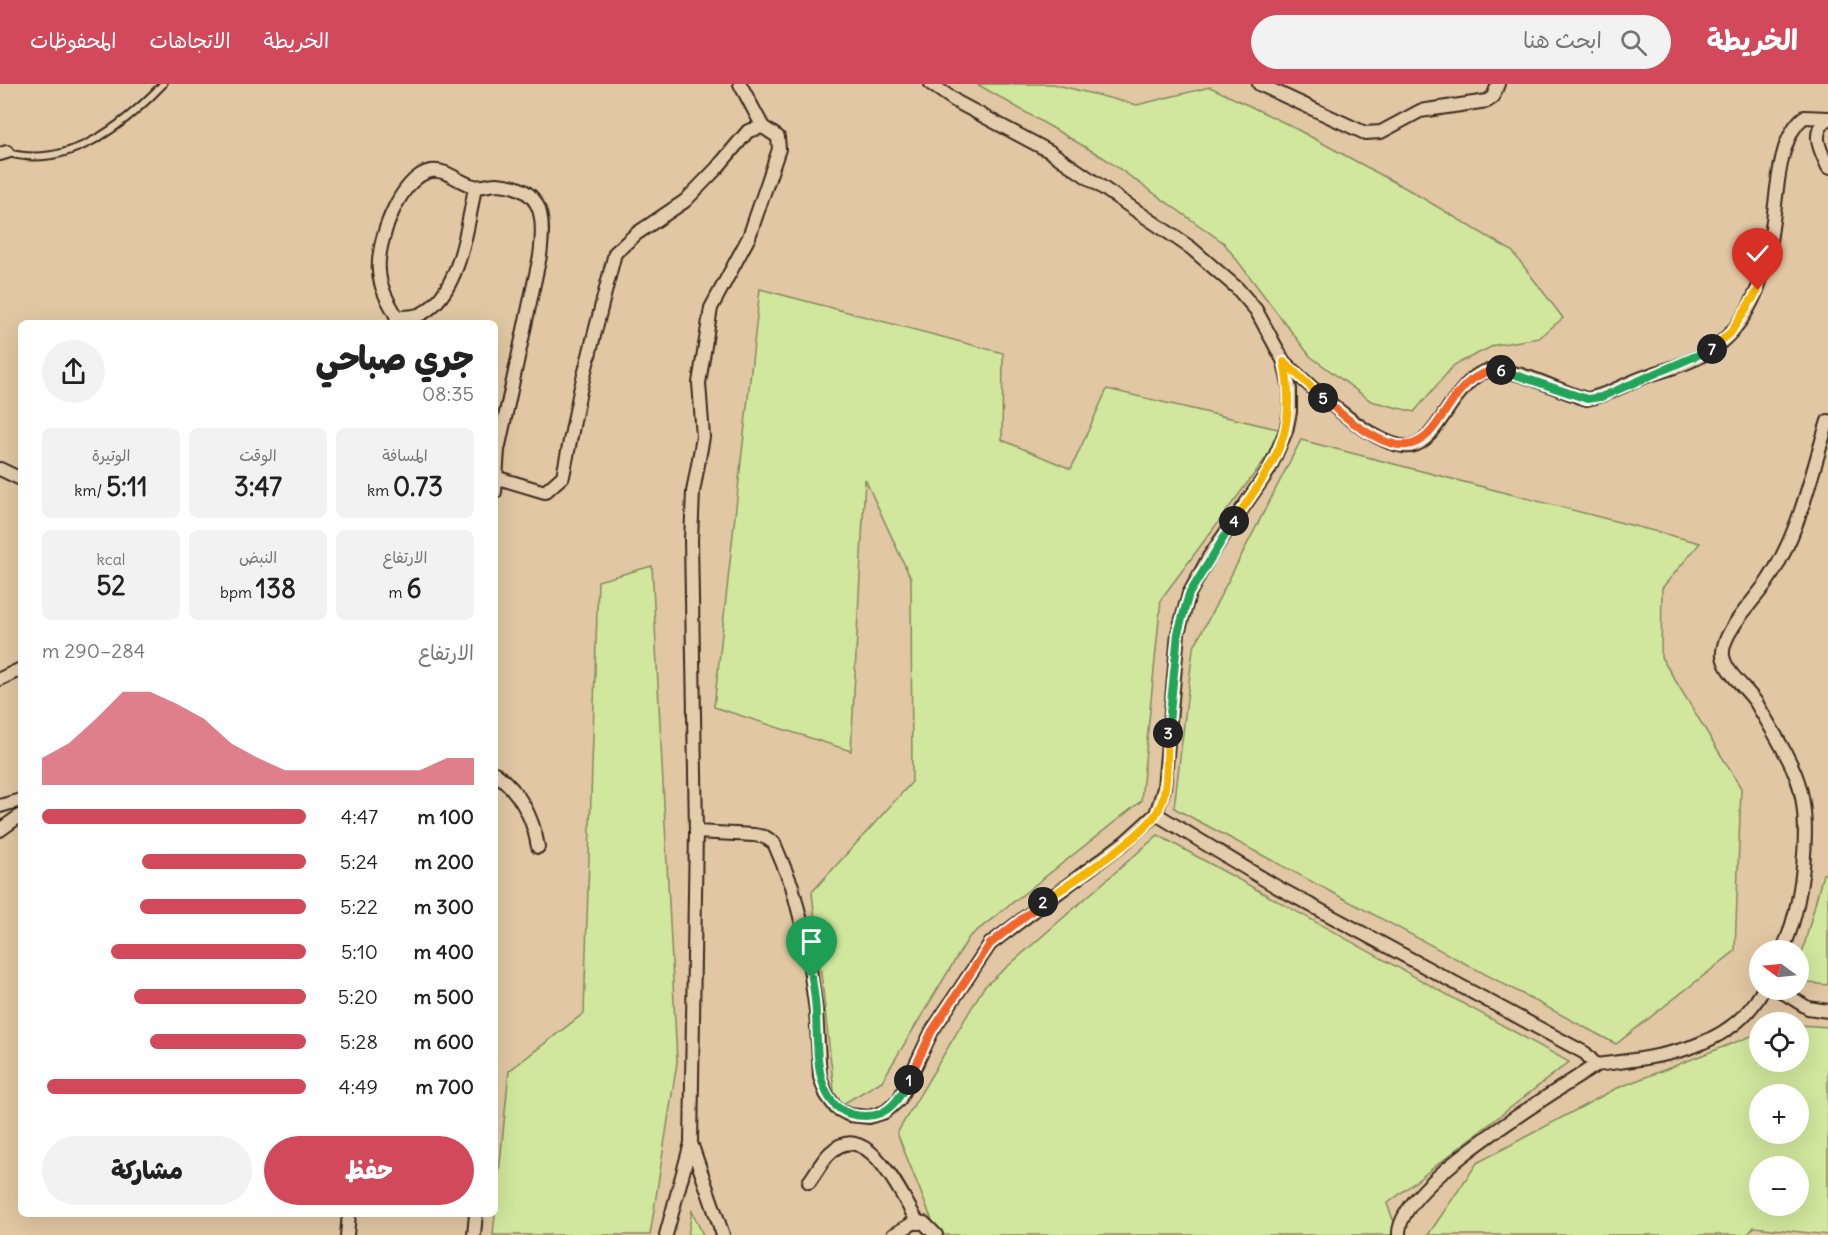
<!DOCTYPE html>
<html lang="ar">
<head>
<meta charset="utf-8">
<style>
	:root { --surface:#fff; --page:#f2f2f2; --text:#222; --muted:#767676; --accent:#d1495b }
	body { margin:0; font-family:Delius,"Playpen Sans Arabic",sans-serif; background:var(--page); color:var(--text); direction:rtl; height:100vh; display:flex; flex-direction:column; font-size:22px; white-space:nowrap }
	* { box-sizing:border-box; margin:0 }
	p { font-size:20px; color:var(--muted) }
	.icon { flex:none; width:33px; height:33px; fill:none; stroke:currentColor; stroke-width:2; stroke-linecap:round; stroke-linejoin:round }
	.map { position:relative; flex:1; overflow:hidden; direction:ltr }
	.sheet { position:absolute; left:18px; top:236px; width:480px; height:897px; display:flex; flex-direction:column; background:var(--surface); border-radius:9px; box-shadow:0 6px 24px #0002; direction:rtl }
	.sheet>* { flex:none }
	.needle { width:39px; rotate:285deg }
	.buttons { position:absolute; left:1749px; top:856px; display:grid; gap:12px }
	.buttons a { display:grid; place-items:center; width:60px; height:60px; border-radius:50%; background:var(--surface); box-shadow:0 6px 24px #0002; font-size:30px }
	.pin { position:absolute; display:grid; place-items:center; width:51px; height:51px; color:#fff; margin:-62px -26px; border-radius:50% 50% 50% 0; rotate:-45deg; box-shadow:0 0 6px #0007 }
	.pin .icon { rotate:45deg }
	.km { position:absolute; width:30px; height:30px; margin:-15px; border-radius:50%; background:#222; color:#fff; font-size:16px; line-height:30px; text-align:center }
	.round { display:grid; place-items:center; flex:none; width:63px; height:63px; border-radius:32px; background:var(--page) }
	.summary { display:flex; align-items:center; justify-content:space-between; height:102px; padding:0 24px }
	h1 { font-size:33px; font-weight:800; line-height:45px }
	.metrics { display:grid; grid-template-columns:repeat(3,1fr); gap:9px; height:102px; padding:6px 24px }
	.metrics div { display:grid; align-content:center; border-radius:9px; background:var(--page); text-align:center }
	.metrics b { font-size:26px; font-weight:800 }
	.metrics small { font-size:16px; font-weight:400 }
	.metrics p { font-size:16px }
	.chart { height:168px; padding:12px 24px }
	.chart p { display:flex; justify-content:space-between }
	.chart svg { width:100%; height:108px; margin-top:6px; fill:var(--accent); opacity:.7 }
	.cta { display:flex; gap:12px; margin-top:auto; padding:12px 24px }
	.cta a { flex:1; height:69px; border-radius:36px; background:var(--accent); color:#fff; font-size:24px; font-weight:800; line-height:69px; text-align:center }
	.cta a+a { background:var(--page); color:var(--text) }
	ul { padding:0 24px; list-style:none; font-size:20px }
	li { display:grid; grid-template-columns:96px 72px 1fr; align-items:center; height:45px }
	li i { height:15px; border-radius:8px; background:var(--accent) }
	header { display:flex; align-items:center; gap:36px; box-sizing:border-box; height:84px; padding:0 30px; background:var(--accent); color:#fff }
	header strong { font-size:28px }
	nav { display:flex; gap:33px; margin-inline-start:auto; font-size:21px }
	.search { width:420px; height:54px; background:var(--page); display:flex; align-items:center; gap:15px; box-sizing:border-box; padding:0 21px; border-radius:33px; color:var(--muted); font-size:22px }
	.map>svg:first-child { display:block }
	.green { fill:#d0e79d; stroke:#86885e; stroke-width:1.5; fill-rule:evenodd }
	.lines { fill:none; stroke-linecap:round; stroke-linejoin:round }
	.lane-casing { stroke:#3b2a1e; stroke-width:10 }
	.street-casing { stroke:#3b2a1e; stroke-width:16 }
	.lane { stroke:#e4cdad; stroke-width:6 }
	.street { stroke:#e4cdad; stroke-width:12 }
	.split-1-casing { stroke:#fff; stroke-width:12 }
	.split-2-casing { stroke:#fff; stroke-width:12 }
	.split-3-casing { stroke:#fff; stroke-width:12 }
	.split-4-casing { stroke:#fff; stroke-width:12 }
	.split-5-casing { stroke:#fff; stroke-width:12 }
	.split-6-casing { stroke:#fff; stroke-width:12 }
	.split-7-casing { stroke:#fff; stroke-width:12 }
	.split-8-casing { stroke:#fff; stroke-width:12 }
	.split-1 { stroke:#22a559; stroke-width:8 }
	.split-2 { stroke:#f0652b; stroke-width:8 }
	.split-3 { stroke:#f5b400; stroke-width:8 }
	.split-4 { stroke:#22a559; stroke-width:8 }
	.split-5 { stroke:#f5b400; stroke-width:8 }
	.split-6 { stroke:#f0652b; stroke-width:8 }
	.split-7 { stroke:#22a559; stroke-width:8 }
	.split-8 { stroke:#f5b400; stroke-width:8 }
</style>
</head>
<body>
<header>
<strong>الخريطة</strong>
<div class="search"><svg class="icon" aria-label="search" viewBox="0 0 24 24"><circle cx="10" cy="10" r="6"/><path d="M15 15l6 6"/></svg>ابحث هنا</div>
<nav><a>الخريطة</a><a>الاتجاهات</a><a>المحفوظات</a></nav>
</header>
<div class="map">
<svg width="1828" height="1151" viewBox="0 0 1828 1151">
	<rect width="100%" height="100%" fill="#e1c7a3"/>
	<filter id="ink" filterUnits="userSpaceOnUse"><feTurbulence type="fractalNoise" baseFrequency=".0167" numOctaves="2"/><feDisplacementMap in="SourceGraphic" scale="12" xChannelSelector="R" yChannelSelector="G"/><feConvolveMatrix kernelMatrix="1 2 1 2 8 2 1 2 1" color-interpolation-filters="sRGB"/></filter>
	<g filter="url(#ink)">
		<!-- green -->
		<g class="green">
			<polygon points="977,0 1053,0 1137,21 1210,3 1287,40 1409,106 1512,167 1563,234 1539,254 1495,261 1454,281 1414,328 1371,317 1310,272 1224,159 1104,74"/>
			<polygon points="760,205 1003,269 1002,356 1071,385 1107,305 1286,347 1161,515 1141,717 969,853 882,997 836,1024 812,808 912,698 911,495 865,395 851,667 714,623"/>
			<polygon points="1301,356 1700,459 1662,504 1661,573 1741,704 1735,867 1616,960 1174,724 1193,565"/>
			<polygon points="652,482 677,978 650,1151 493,1151 509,987 584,929 598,497"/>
			<polygon points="1158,751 1569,978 1387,1120 1399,1151 938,1151 897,1049 984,903"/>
			<polygon points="1828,789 1828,901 1799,898 1799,881 1823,790"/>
			<path d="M1799,941l29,2v208l-74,-8 -7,8h-319l49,-72 138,-74 144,-56 1,29h38zM1760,1011h38v39h-38zM1760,1083h38v39h-38z"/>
			<polygon points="692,1127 703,1151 688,1151"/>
		</g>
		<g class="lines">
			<!-- lane casing -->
			<g class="lane-casing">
				<path id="lane" d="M5,68c62,19 118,-26 158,-68"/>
			</g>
			<!-- street casing -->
			<g class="street-casing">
				<g id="street">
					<polyline points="1259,0 1365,49 1381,48 1420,27 1487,17 1493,13 1498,0"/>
					<path d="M1828,35c-18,13 -8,31 0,48"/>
					<polyline points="0,70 7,68"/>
					<path d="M397,233c-8,-14 -17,-28 -18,-46 -3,-28 21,-95 52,-100 17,-2 28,12 43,15 7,2 15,-2 23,-2 47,3 48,34 43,72l-42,194 -3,42"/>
					<path d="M396,238l1,-5c7,0 17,0 24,-3 39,-19 47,-90 54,-127"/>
					<path d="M1284,278c25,23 94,90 127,84 19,-3 32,-32 43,-46 9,-10 19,-27 34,-29 26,-5 72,21 99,28 22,-4 39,-16 60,-23 21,-7 48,-14 67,-28 51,-38 56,-102 63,-160 3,-23 8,-56 27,-71l24,1"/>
					<polyline points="0,385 21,395"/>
					<polyline points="498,394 545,408 563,392 580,307 615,169 636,150 685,117 717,84 748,47 763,43"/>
					<polyline points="0,595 21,585"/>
					<path d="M495,689c24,18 38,44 43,74"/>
					<polyline points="0,722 21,716"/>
					<path d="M1156,730l121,73 308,166 11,12c61,-8 134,-14 167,-75"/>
					<polyline points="0,746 21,731"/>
					<polyline points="696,748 754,751 765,753 774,759 792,802 806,856 816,927 820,993 826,1010 836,1024 849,1031 869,1033 885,1028 899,1016 932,947 990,860 1125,758 1156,730 1164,704 1178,549 1189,510 1209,473 1269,386 1286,347 1290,328 1290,305 1284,278 1256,226 1237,204 1191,164 1049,67 957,18 931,0"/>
					<path d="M1782,867c20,-43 32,-130 14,-175 -9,-24 -26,-49 -39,-72 -9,-15 -31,-30 -34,-48 -3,-23 34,-58 46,-77 31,-47 42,-105 59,-158"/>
					<polyline points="1779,906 1808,924 1828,927"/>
					<polyline points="691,1059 723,1151"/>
					<path d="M809,1098c7,-9 13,-22 22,-30 37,-35 72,46 87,71"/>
					<polyline points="347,1151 349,1130"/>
					<polyline points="474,1151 476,1130"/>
					<polyline points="666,1151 691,1059 696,748 691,456 693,408 703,353 699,299 711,224 749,153 779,65 778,53 763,43 740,0"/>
					<polyline points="893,1151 915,1138 924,1139 936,1151"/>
					<path d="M1399,1151c-3,-50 157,-143 197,-170"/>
				</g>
			</g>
			<!-- lane -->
			<use href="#lane" class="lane"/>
			<!-- street -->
			<use href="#street" class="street"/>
		</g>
	</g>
	<g class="lines" filter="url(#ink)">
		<!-- split-1 casing -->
		<g class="split-1-casing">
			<path id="split-1" d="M812,894c2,13 4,25 4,37 2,38 -3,102 50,101 23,0 34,-18 43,-36"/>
		</g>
		<!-- split-2 casing -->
		<g class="split-2-casing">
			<polyline id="split-2" points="909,996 932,947 990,860 1043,818"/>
		</g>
		<!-- split-3 casing -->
		<g class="split-3-casing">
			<path id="split-3" d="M1043,818c27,-19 97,-63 113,-88 14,-21 10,-57 12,-81"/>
		</g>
		<!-- split-4 casing -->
		<g class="split-4-casing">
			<polyline id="split-4" points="1168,649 1178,549 1189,510 1234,437"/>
		</g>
		<!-- split-5 casing -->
		<g class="split-5-casing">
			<path id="split-5" d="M1234,437c39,-57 65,-86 50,-159l39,36"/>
		</g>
		<!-- split-6 casing -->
		<g class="split-6-casing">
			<path id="split-6" d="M1323,314c132,120 100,-26 178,-28"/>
		</g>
		<!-- split-7 casing -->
		<g class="split-7-casing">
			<polyline id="split-7" points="1501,286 1587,315 1601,313 1712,265"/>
		</g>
		<!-- split-8 casing -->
		<g class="split-8-casing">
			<polyline id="split-8" points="1712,265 1731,248 1758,206"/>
		</g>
		<!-- split-1 -->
		<use href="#split-1" class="split-1"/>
		<!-- split-2 -->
		<use href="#split-2" class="split-2"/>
		<!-- split-3 -->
		<use href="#split-3" class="split-3"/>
		<!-- split-4 -->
		<use href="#split-4" class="split-4"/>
		<!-- split-5 -->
		<use href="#split-5" class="split-5"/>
		<!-- split-6 -->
		<use href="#split-6" class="split-6"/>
		<!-- split-7 -->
		<use href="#split-7" class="split-7"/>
		<!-- split-8 -->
		<use href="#split-8" class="split-8"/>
	</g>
</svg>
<div class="buttons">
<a><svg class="needle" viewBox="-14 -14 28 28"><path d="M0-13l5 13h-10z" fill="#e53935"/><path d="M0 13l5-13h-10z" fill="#767676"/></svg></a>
<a><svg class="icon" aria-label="locate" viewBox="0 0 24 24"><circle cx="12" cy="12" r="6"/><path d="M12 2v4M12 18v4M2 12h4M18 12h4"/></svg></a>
<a>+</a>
<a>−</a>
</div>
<div class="pin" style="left:812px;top:894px;background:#1e9e55"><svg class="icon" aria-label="arrive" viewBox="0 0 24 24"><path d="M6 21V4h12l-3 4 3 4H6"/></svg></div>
<div class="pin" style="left:1758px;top:206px;background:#d93025"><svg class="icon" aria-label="check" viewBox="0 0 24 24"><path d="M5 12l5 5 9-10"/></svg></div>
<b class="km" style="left:909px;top:996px">1</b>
<b class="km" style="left:1043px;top:818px">2</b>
<b class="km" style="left:1168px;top:649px">3</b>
<b class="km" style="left:1234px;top:437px">4</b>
<b class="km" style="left:1323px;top:314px">5</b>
<b class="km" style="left:1501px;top:286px">6</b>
<b class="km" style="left:1712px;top:265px">7</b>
<section class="sheet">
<div class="summary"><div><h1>جري صباحي</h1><p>08:35</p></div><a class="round"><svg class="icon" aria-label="share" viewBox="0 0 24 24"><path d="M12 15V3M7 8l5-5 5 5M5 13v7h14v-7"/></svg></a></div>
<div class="metrics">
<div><p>المسافة</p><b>0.73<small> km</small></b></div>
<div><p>الوقت</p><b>3:47</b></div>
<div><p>الوتيرة</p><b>5:11<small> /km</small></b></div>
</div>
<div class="metrics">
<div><p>الارتفاع</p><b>6<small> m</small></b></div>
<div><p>النبض</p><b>138<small> bpm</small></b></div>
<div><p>kcal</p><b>52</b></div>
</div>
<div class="chart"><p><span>الارتفاع</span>284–290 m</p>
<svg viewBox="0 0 160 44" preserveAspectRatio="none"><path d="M0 44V33L10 27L20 17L30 6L40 6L50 11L60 17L70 27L80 33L90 38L100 38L110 38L120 38L130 38L140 38L150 33L160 33V44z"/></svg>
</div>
<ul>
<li><b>100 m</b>4:47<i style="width:100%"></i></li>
<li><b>200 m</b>5:24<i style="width:62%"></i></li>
<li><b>300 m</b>5:22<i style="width:63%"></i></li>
<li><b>400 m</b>5:10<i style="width:74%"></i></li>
<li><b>500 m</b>5:20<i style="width:65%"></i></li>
<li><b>600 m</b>5:28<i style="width:59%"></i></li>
<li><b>700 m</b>4:49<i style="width:98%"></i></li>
</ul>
<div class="cta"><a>حفظ</a><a>مشاركة</a></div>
</section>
</div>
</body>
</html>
